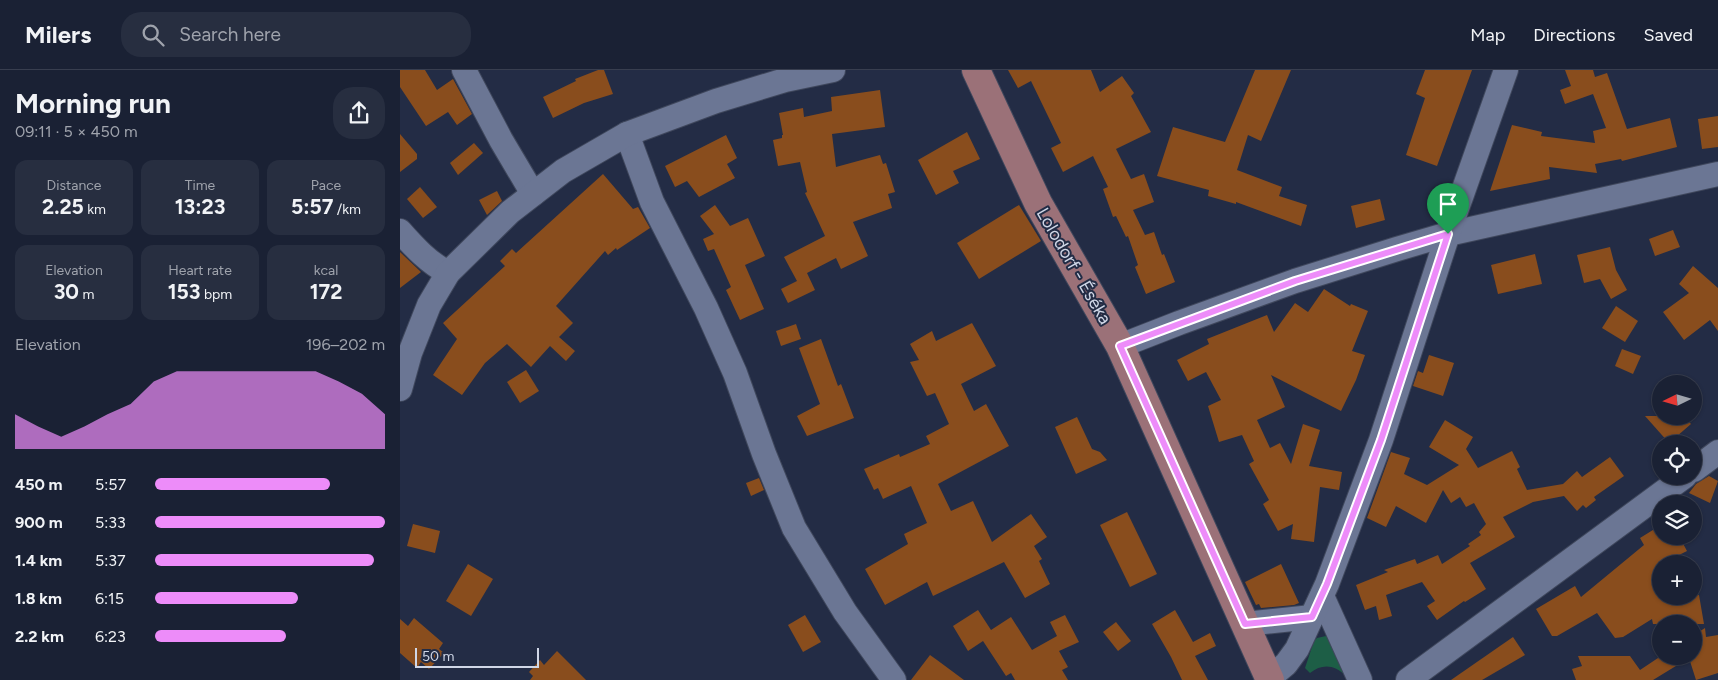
<!DOCTYPE html>
<html lang="en">
<head>
<meta charset="utf-8">
<style>
	:root { --surface:#1a2134; --page:#272e40; --text:#f1f3f6; --muted:#9fa3ac; --line:#383e4f; --accent:#ed8cf9 }
	body { margin:0; font-family:Figtree,sans-serif; background:var(--page); color:var(--text); height:100vh; display:flex; flex-direction:column; font-size:19px; white-space:nowrap }
	* { box-sizing:border-box; margin:0 }
	p { font-size:16px; color:var(--muted) }
	.icon { flex:none; width:28px; height:28px; fill:none; stroke:currentColor; stroke-width:2; stroke-linecap:round; stroke-linejoin:round }
	.map { position:relative; flex:1; overflow:hidden }
	.sheet { display:flex; flex-direction:column; background:var(--surface); width:400px }
	.sheet>* { flex:none }
	.needle { width:32px; rotate:265deg }
	.controls { position:absolute; left:1252px; top:305px; display:grid; gap:10px }
	.controls a { display:grid; place-items:center; width:50px; height:50px; border-radius:50%; background:var(--surface); box-shadow:0 1px 4px #0004,0 0 0 1px var(--line); font-size:25px }
	.scale { position:absolute; left:15px; bottom:12px; width:124px; box-sizing:border-box; padding-left:5px; border:2px solid #d0d7e7; border-top:0; font-size:14px; line-height:18px; white-space:nowrap; color:#d0d7e7; -webkit-text-stroke:4px #232c45; paint-order:stroke }
	.pin { position:absolute; display:grid; place-items:center; width:42px; height:42px; color:#fff; margin:-51px -21px; border-radius:50% 50% 50% 0; rotate:-45deg; box-shadow:0 0 5px #0007 }
	.pin .icon { rotate:45deg }
	.round { display:grid; place-items:center; flex:none; width:52px; height:52px; border-radius:20px; background:var(--page) }
	.head { display:flex; align-items:center; justify-content:space-between; height:85px; padding:0 15px }
	h1 { font-size:28px; font-weight:700; line-height:38px }
	.stats { display:grid; grid-template-columns:repeat(3,1fr); gap:8px; height:85px; padding:5px 15px }
	.stats div { display:grid; align-content:center; border-radius:12px; background:var(--page); text-align:center }
	.stats b { font-size:21px; font-weight:700 }
	.stats small { font-size:14px; font-weight:400 }
	.stats p { font-size:14px }
	.chart { height:140px; padding:10px 15px }
	.chart p { display:flex; justify-content:space-between }
	.chart svg { width:100%; height:90px; margin-top:5px; fill:var(--accent); opacity:.7 }
	ul { padding:0 15px; list-style:none; font-size:16px }
	li { display:grid; grid-template-columns:80px 60px 1fr; align-items:center; height:38px }
	li i { height:12px; border-radius:6px; background:var(--accent) }
	header { display:flex; align-items:center; gap:30px; box-sizing:border-box; height:70px; padding:0 25px; background:var(--surface); border-bottom:1px solid var(--line) }
	header strong { font-size:24px }
	nav { display:flex; gap:28px; margin-inline-start:auto; font-size:18px }
	.search { width:350px; height:45px; background:var(--page); display:flex; align-items:center; gap:12px; box-sizing:border-box; padding:0 18px; border-radius:20px; color:var(--muted); font-size:19px }
	main { display:flex; flex:1; min-height:0 }
	.map>svg:first-child { display:block }
	.green { fill:#1d5e46 }
	.building { fill:#894d1d }
	.lines { fill:none; stroke-linecap:round; stroke-linejoin:round }
	.minor-casing { stroke:#3f475c; stroke-width:26 }
	.major-casing { stroke:#3f475c; stroke-width:30 }
	.minor { stroke:#6b7694; stroke-width:24 }
	.major { stroke:#9b7178; stroke-width:28 }
	.route-casing { stroke:#fff; stroke-width:10 }
	.route { stroke:#ed8cf9; stroke-width:6 }
	.labels { text-anchor:middle; stroke-width:4; stroke-linejoin:round; paint-order:stroke }
	.street-label { font-size:18px; fill:#d0d7e7; stroke:#232c45 }
</style>
</head>
<body>
<header>
<strong>Milers</strong>
<div class="search"><svg class="icon" aria-label="search" viewBox="0 0 24 24"><circle cx="10" cy="10" r="6"/><path d="M15 15l6 6"/></svg>Search here</div>
<nav><a>Map</a><a>Directions</a><a>Saved</a></nav>
</header>
<main>
<section class="sheet">
<div class="head"><div><h1>Morning run</h1><p>09:11 · 5 × 450 m</p></div><a class="round"><svg class="icon" aria-label="share" viewBox="0 0 24 24"><path d="M12 15V3M7 8l5-5 5 5M5 13v7h14v-7"/></svg></a></div>
<div class="stats">
<div><p>Distance</p><b>2.25<small> km</small></b></div>
<div><p>Time</p><b>13:23</b></div>
<div><p>Pace</p><b>5:57<small> /km</small></b></div>
</div>
<div class="stats">
<div><p>Elevation</p><b>30<small> m</small></b></div>
<div><p>Heart rate</p><b>153<small> bpm</small></b></div>
<div><p>kcal</p><b>172</b></div>
</div>
<div class="chart"><p><span>Elevation</span>196–202 m</p>
<svg viewBox="0 0 160 44" preserveAspectRatio="none"><path d="M0 44V27L10 33L20 38L30 33L40 27L50 22L60 11L70 6L80 6L90 6L100 6L110 6L120 6L130 6L140 11L150 17L160 27V44z"/></svg>
</div>
<ul>
<li><b>450 m</b>5:57<i style="width:76%"></i></li>
<li><b>900 m</b>5:33<i style="width:100%"></i></li>
<li><b>1.4 km</b>5:37<i style="width:95%"></i></li>
<li><b>1.8 km</b>6:15<i style="width:62%"></i></li>
<li><b>2.2 km</b>6:23<i style="width:57%"></i></li>
</ul>
</section>
<div class="map">
<svg width="1318" height="610" viewBox="0 0 1318 610">
	<rect width="100%" height="100%" fill="#232c45"/>
	<!-- green -->
	<path class="green" d="M926,566l4,3 15,36c-10,-10 -23,-12 -35,-2l-5,-5 9,-27 3,-3z"/>
	<!-- building -->
	<g class="building">
		<polygon points="0,0 25,0 37,20 53,9 72,44 57,55 48,42 26,56 0,17"/>
		<polygon points="198,0 204,0 213,24 184,33 153,48 143,27 176,11 175,9"/>
		<polygon points="608,0 691,0 700,22 722,6 734,23 731,26 751,62 716,79 731,109 744,104 754,132 733,140 745,165 754,162 762,185 764,184 775,212 746,224 735,197 738,195 728,166 726,167 716,146 713,147 703,119 708,117 693,86 663,102 651,78 661,73 631,11 618,18"/>
		<polygon points="855,0 891,0 861,71 848,65 837,100 882,117 879,126 907,135 901,156 836,132 836,134 808,126 809,120 757,106 773,57 825,72"/>
		<polygon points="1025,0 1072,0 1037,96 1006,85 1025,28 1016,24"/>
		<polygon points="1165,0 1193,0 1195,7 1207,3 1227,59 1270,48 1277,77 1222,91 1221,89 1195,94 1197,103 1149,97 1150,109 1090,121 1112,55 1142,62 1141,66 1195,73 1193,61 1206,58 1193,24 1165,34 1160,20 1171,16"/>
		<polygon points="480,20 485,57 432,64 436,97 480,85 483,94 486,93 495,122 488,124 492,138 453,152 468,186 441,199 436,188 407,203 415,220 388,233 381,219 397,211 384,187 425,166 405,123 407,122 400,92 378,96 373,70 382,68 382,65 383,65 379,43 403,38 404,47 432,41 431,27"/>
		<polygon points="1318,46 1318,77 1302,79 1298,49"/>
		<polygon points="567,62 580,89 553,101 559,113 536,125 518,90"/>
		<polygon points="0,64 17,84 17,89 0,102"/>
		<polygon points="326,65 337,88 327,94 335,108 299,127 287,111 275,117 265,96"/>
		<polygon points="74,73 83,83 58,105 50,93"/>
		<polygon points="203,104 233,139 238,137 250,158 217,180 216,178 208,185 205,181 156,236 173,253 159,267 175,281 166,291 150,276 131,297 107,274 85,293 62,325 33,305 57,269 43,253 105,196 100,191 112,179 116,183"/>
		<polygon points="20,117 37,137 23,148 7,129"/>
		<polygon points="97,121 102,131 87,145 79,130"/>
		<polygon points="980,129 985,150 956,158 951,136"/>
		<polygon points="315,135 330,156 348,148 365,186 345,195 364,239 340,250 326,220 331,217 314,179 308,181 303,169 314,164 300,146"/>
		<polygon points="619,135 641,171 579,209 557,173"/>
		<polygon points="1273,160 1280,177 1255,186 1249,169"/>
		<polygon points="1210,177 1216,200 1227,220 1211,229 1200,209 1184,213 1177,185"/>
		<polygon points="0,182 21,202 0,218"/>
		<polygon points="1135,184 1142,214 1098,224 1091,195"/>
		<polygon points="1293,196 1318,218 1318,261 1310,250 1284,270 1263,242 1289,223 1279,214"/>
		<polygon points="924,219 950,236 951,234 968,241 952,281 965,285 956,310 941,341 871,305 885,337 857,350 870,378 880,373 891,394 903,354 920,360 909,396 942,402 939,420 920,417 914,472 891,469 893,454 878,461 863,434 869,430 849,394 854,391 842,365 819,372 808,336 821,330 806,302 788,311 777,290 809,274 807,269 867,245 874,262 895,233 908,242"/>
		<polygon points="1216,236 1238,251 1225,272 1202,258"/>
		<polygon points="572,253 596,296 561,314 574,341 586,334 609,376 538,414 551,441 573,431 592,472 631,444 647,467 634,476 642,489 639,491 650,514 625,528 604,492 533,526 527,512 485,535 465,499 508,474 504,464 527,453 511,416 483,429 478,418 474,420 464,399 499,384 500,387 530,374 526,366 549,354 535,323 527,326 510,292 519,290 510,274 532,261 536,271"/>
		<polygon points="396,254 401,269 381,276 376,261"/>
		<polygon points="421,269 438,316 441,314 454,348 407,366 397,346 420,334 399,278"/>
		<polygon points="1222,279 1241,286 1233,304 1215,296"/>
		<polygon points="1029,285 1054,293 1043,326 1013,316 1018,301 1023,303"/>
		<polygon points="126,300 139,321 120,333 107,312"/>
		<polygon points="1245,346 1284,346 1291,354 1269,373"/>
		<polygon points="677,347 692,379 700,382 707,390 676,404 655,357"/>
		<polygon points="1045,350 1073,367 1066,379 1078,398 1112,381 1120,397 1117,399 1127,420 1163,414 1177,401 1182,407 1210,387 1224,406 1194,427 1196,430 1186,438 1183,435 1177,441 1164,426 1133,432 1103,447 1115,467 1070,493 1086,519 1065,532 1064,531 1037,550 1027,536 1035,531 1022,512 986,525 992,546 979,550 976,536 965,540 956,515 988,502 984,500 1015,489 1017,494 1038,485 1042,494 1070,476 1068,474 1081,465 1079,462 1086,454 1074,433 1066,437 1060,427 1051,433 1043,420 1026,453 996,436 986,457 967,448 991,382 1010,388 1004,404 1027,415 1059,395 1029,377"/>
		<polygon points="1309,406 1318,411 1310,433 1289,423 1296,414"/>
		<polygon points="359,408 364,420 351,426 346,413"/>
		<polygon points="727,442 757,504 730,517 700,455"/>
		<polygon points="13,454 40,461 35,483 7,476"/>
		<polygon points="1261,455 1261,466 1279,466 1287,481 1261,494 1261,526 1299,525 1304,554 1253,554 1252,549 1223,567 1215,568 1197,543 1157,566 1152,566 1136,539 1175,516 1181,527 1244,475 1240,468"/>
		<polygon points="68,494 93,509 71,546 46,531"/>
		<polygon points="881,494 899,533 894,535 861,538 859,534 856,535 845,512"/>
		<polygon points="578,540 591,560 611,547 632,580 657,566 650,552 665,545 679,572 659,581 668,597 662,600 668,610 615,610 611,603 606,606 583,571 568,581 553,556"/>
		<polygon points="775,540 793,572 810,563 816,576 795,586 808,610 782,610 771,587 752,554"/>
		<polygon points="405,545 421,572 403,582 388,555"/>
		<polygon points="14,548 43,573 39,579 44,583 29,599 21,592 17,598 0,583 0,549 8,556"/>
		<polygon points="716,552 731,571 718,581 703,562"/>
		<polygon points="1305,558 1306,567 1318,565 1318,603 1296,610 1289,588 1253,610 1176,610 1172,599 1182,596 1178,586 1230,586 1240,600 1261,586 1294,586 1294,565"/>
		<polygon points="1113,567 1125,585 1082,610 1051,610"/>
		<polygon points="157,581 186,610 130,610 133,606 129,602 140,590 144,595"/>
		<polygon points="530,585 537,590 564,610 511,610"/>
	</g>
	<g class="lines">
		<!-- minor casing -->
		<g class="minor-casing">
			<g id="minor">
				<polyline points="64,0 101,70 133,124"/>
				<polyline points="227,64 252,132 306,238 335,303 364,384 394,458 445,542 494,610"/>
				<path d="M0,161c15,17 28,31 48,42"/>
				<polyline points="720,276 779,253 895,211 997,179 1048,164 1318,104"/>
				<polyline points="0,319 10,283 29,235 48,203 110,142 163,101 227,64 316,31 385,10 433,0"/>
				<polyline points="1294,400 1318,382"/>
				<polyline points="922,526 960,610"/>
				<polyline points="845,554 912,547"/>
				<polyline points="867,610 886,594 897,579 927,514 981,370 1048,164 1106,0"/>
				<polyline points="1008,610 1285,406"/>
			</g>
		</g>
		<!-- major casing -->
		<g class="major-casing">
			<polyline id="major" points="576,0 638,133 720,276 870,610"/>
		</g>
		<!-- minor -->
		<use href="#minor" class="minor"/>
		<!-- major -->
		<use href="#major" class="major"/>
	</g>
	<g class="lines">
		<!-- route casing -->
		<g class="route-casing">
			<polygon id="route" points="1048,164 981,370 927,514 912,547 845,554 720,276 895,211"/>
		</g>
		<!-- route -->
		<use href="#route" class="route"/>
	</g>
	<g class="labels">
		<!-- street labels -->
		<g class="street-label">
			<text transform="translate(674 196) rotate(60)" y="6">Lolodorf - Éséka</text>
		</g>
	</g>
</svg>
<div class="controls">
<a><svg class="needle" viewBox="-14 -14 28 28"><path d="M0-13l5 13h-10z" fill="#e53935"/><path d="M0 13l5-13h-10z" fill="#9fa3ac"/></svg></a>
<a><svg class="icon" aria-label="locate" viewBox="0 0 24 24"><circle cx="12" cy="12" r="6"/><path d="M12 2v4M12 18v4M2 12h4M18 12h4"/></svg></a>
<a><svg class="icon" aria-label="layers" viewBox="0 0 24 24"><path d="M12 4l9 5-9 5-9-5zM3 14l9 5 9-5"/></svg></a>
<a>+</a>
<a>−</a>
</div>
<div class="scale">50 m</div>
<div class="pin" style="left:1048px;top:164px;background:#1e9e55"><svg class="icon" aria-label="arrive" viewBox="0 0 24 24"><path d="M6 21V4h12l-3 4 3 4H6"/></svg></div>
</div>
</main>
</body>
</html>
